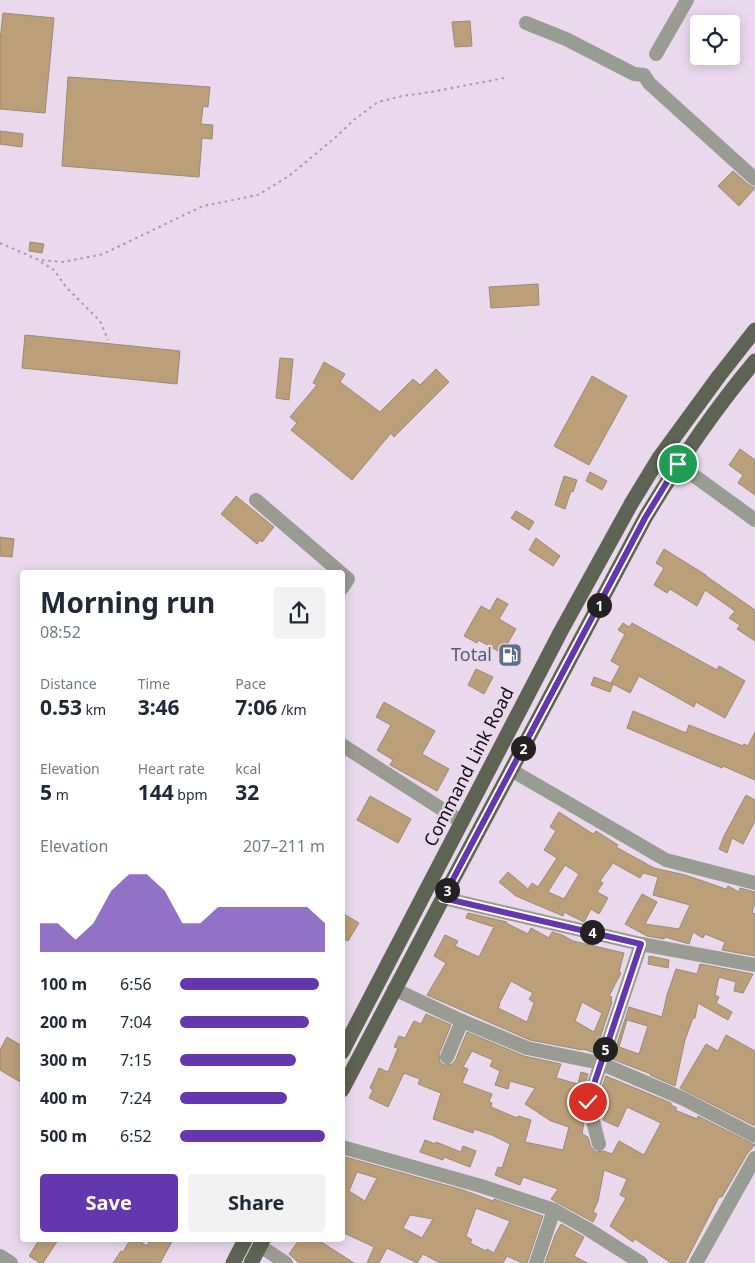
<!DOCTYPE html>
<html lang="en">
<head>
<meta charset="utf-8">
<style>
	:root { --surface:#fff; --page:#f2f2f3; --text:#1f2937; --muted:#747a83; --accent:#6437af }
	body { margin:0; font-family:"Noto Sans",sans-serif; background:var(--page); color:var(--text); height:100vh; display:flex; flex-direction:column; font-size:19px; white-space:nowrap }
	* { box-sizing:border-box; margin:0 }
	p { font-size:16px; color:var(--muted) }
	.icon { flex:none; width:28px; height:28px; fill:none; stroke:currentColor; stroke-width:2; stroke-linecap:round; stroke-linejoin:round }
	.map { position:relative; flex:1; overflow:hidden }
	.side { position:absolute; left:20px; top:570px; width:325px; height:672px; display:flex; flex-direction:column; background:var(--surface); border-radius:5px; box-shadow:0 2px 12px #0003 }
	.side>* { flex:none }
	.buttons { position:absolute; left:690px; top:15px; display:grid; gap:10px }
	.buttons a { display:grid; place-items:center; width:50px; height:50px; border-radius:5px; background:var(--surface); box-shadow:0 2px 12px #0003; font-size:25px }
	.pin { position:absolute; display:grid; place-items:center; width:42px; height:42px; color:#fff; margin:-21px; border:2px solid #fff; border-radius:50%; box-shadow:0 1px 5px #0007 }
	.km { position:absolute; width:25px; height:25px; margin:-12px; border-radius:50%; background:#222; color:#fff; font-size:14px; line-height:25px; text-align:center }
	.round { display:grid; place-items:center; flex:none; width:52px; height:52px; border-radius:5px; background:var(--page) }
	.headline { display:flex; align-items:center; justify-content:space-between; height:85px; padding:0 20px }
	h1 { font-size:28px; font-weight:700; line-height:38px }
	.metrics { display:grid; grid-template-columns:repeat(3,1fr); gap:8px; height:85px; padding:5px 20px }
	.metrics div { display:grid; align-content:center }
	.metrics b { font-size:21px; font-weight:700 }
	.metrics small { font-size:14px; font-weight:400 }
	.metrics p { font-size:14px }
	.chart { height:140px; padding:10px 20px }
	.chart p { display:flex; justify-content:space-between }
	.chart svg { width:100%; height:90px; margin-top:5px; fill:var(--accent); opacity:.7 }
	.action { display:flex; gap:10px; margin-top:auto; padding:10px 20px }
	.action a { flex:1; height:58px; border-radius:5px; background:var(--accent); color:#fff; font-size:20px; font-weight:700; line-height:58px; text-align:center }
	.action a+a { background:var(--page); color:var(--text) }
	ul { padding:0 20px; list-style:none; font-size:16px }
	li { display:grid; grid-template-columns:80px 60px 1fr; align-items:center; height:38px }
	li i { height:12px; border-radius:6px; background:var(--accent) }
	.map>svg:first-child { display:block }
	.building { fill:#bb9f79; stroke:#998a77; fill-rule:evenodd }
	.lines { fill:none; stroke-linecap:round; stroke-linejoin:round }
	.path { stroke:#a598a7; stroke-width:2; stroke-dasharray:2.5 4; stroke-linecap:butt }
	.minor { stroke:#989c93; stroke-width:14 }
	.major { stroke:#5e6453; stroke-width:15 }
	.route-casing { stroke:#fff; stroke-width:10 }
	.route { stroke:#6437af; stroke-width:6 }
	.labels { text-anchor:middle; stroke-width:4.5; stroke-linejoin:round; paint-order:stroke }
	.service-label { font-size:18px; fill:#4e5e75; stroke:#ead9ed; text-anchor:end }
	.street-label { font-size:18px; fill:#120d13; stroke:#ead9ed }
</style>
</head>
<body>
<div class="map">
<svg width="755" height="1263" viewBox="0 0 755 1263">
	<rect width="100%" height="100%" fill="#ead9ed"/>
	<!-- building -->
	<g class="building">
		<polygon points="3,13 54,18 45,113 0,109 0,41"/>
		<polygon points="470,21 472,46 455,47 452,22"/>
		<polygon points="68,77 210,87 208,107 203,106 201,124 213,125 212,139 202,138 199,177 62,166"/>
		<polygon points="0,131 23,134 22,147 0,144"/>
		<polygon points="733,171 749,185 755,188 739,206 718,186"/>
		<polygon points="30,242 44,244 42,253 29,251"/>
		<polygon points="538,284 539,305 491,308 489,287"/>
		<polygon points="25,335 180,351 177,384 22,368"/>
		<polygon points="280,358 293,359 289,400 276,398"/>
		<polygon points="324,362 345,374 340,382 380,412 413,379 420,385 436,369 449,382 394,437 391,433 352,480 291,430 297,423 290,417 317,385 313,383"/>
		<polygon points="592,376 627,396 589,465 554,446"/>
		<polygon points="740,449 755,460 755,495 738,483 743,475 729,465"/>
		<polygon points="590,472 607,481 602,490 586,481"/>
		<polygon points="564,476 577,480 573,492 571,491 565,509 555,505"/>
		<polygon points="236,496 274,527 262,542 260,540 257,544 221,514"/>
		<polygon points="516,511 534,522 529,530 511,518"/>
		<polygon points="0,537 14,539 12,557 0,556"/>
		<polygon points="536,538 560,556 553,566 529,550"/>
		<polygon points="664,549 706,575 706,576 755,610 755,641 737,629 740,625 729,618 735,611 705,590 697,606 670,589 667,593 654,585 664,568 656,563"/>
		<polygon points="497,598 508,604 499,619 516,629 502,653 478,640 477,643 464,636 481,606 490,611"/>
		<polygon points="623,623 629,627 632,623 717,670 719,666 745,681 725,718 696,702 694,707 639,676 630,693 611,683 620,666 611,661 625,634 618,630"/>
		<polygon points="476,669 493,677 484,694 468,685"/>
		<polygon points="594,677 613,684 610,692 591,685"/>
		<polygon points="384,702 435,731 422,754 449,769 437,791 390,765 393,760 377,750 391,725 376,717"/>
		<polygon points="633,711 686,733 689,725 743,746 744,744 748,746 755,732 755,780 723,766 722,768 627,728"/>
		<polygon points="746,795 755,800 755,821 743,844 732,838 727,853 719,849 724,836"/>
		<polygon points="370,796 411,819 398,843 357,820"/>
		<path d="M559,812l34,22 3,-3 22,14 -2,2 38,21 31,7 41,14 2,-3 11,6 1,-4 15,4v10l-3,11 3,1v42l-33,-6 3,-8 -20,-8 -2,4 -10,-6 -4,12 -24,-7 -1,2 -17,-3 -22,-12 17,-30 15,8 -12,22 34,5 11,-24 -37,-10 5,-18 -15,-4 -3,5 -27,-15 -13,18 3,2 -6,9 11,6 -9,16 -8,-5 -7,13 -20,-10 -1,4 -47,-20 -17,-14 9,-10 20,17 4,-6 6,4 19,-29 -13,-8 12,-19 -6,-4zM565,865l14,9 -15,25 -16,-7z"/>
		<polygon points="342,913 359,923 348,941 342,938"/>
		<path d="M468,913l39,9 -1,1 22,11 3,-6 18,10 3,-6 10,3 11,6 51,12 -5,19 2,1 -12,23 3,1 -1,4 1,1 -17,51 -12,-4 -1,1 -52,-10 -103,-45 19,-32 -12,-7 11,-21 13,6 -3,5 24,11 15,-30 -28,-9zM511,981l22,12 -4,6 5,4 -7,19 -29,-14 2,-3 -1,-1zM582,1002l20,11 -8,19 -19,-11z"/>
		<polygon points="649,956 669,960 668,968 648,964"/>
		<path d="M700,964l53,10 -10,19 -9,-2 2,-9 -17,-5 -4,18 4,2 -3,6 16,9 -4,8 -30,-17 -3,15h-2l-8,22 -10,46 -25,-11 1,-1 -39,-15 17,-52 33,10 5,-22 9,-26 21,5zM627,1020l21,6 -9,28 -20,-7z"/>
		<path d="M426,1014l25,11 -12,29 1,8 4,3 8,-1 3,-3 12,-29 57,24 37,8 -5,14 22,6 3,-12 7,2 -8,25 1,11 -2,8 4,1 1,3 -2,12 6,3 3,10 5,5 8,-1 8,3 7,-13 25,14 17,-32 -34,-16 -9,20 -15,-7 7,-14 -13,-4 9,-26 65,27v2l6,3 -2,2 22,9 1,-3 57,29 -8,9 -25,43h-3l-34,66h-14l-36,-24 -2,3 -23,-16 16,-28 -6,-3 7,-16 -23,-9 -6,31 -5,11 4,2 -4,8 -42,-23 7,-10 -35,-12 -3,8 -25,-10 3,-8 4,1 8,-24 -18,-9 -18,-6 -1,4 -40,-14 8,-26 -23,-9 2,-5 -16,-6 -16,34 -19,-9 4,-8 -3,-2 9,-20 9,4 10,-24 -4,-1 5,-11 6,2 9,-17 7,3zM472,1051l21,9 -3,6 10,5 -5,14 13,4 2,-8 25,7 -10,16 26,17 18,6 -6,23 -38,-8 6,-22 -13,-4 -1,2 -26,-11 1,-4 -3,-1 3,-8 -30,-11 6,-14 -5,-2z"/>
		<polygon points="726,1035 755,1051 755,1126 680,1088 706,1044 718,1051"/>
		<polygon points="7,1037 22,1046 22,1083 0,1070 0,1050"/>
		<polygon points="425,1140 435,1144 436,1142 461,1152 463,1146 476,1151 470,1167 444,1157 443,1160 420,1152"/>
		<path d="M342,1156l121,34 30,11 1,-2 49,17 -16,47h-5l-15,-7 -4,7h-63l-17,-9 -6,9 -30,-15 -8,15h-12l7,-16 -32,-15zM357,1172l20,6 -12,23 -16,-10zM476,1208l34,13 -16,32 -7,-4 -1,2 -16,-8 2,-3 -6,-4zM410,1215l23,4 -11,19 -19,-10z"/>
		<polygon points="561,1224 584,1237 574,1256 587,1263 545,1263 555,1235"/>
		<polygon points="39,1240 58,1240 43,1263 40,1263 29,1256"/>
		<polygon points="130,1240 137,1240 147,1246 150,1240 173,1240 160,1263 113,1263 121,1251 123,1252"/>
		<polygon points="299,1240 318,1240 354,1263 299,1263 289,1254"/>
	</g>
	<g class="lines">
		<!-- path -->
		<g class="path">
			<polyline points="0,243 39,260 63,262 103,254 203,206 258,195 289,176 337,136 355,119 378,102 402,96 431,92 504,78"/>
			<polyline points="41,262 54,270 66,287 100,321 108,340"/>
		</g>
		<!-- minor -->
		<g class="minor">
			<polyline points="526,23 566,39 634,74 644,75 649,83 755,179"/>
			<polyline points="656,54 687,0"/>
			<polyline points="678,464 755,520"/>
			<polyline points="256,500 340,572"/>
			<polyline points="342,574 348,579 342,588"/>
			<polyline points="342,745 462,822"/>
			<polyline points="511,770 666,860 755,883"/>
			<polyline points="443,898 641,944 755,965"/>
			<polyline points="394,989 462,1021 527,1048 600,1063 684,1099 755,1136"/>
			<polyline points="447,1057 462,1021"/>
			<polyline points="599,1144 588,1102 641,944"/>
			<polyline points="342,1147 481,1186 554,1210 586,1228 641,1263"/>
			<polyline points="260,1246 286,1263"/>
			<polyline points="0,1256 11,1263"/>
			<polyline points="536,1263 554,1210"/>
			<polyline points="696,1263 755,1158"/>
		</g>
		<!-- major -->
		<g class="major">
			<polyline points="342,1052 561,631 631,504 659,458 719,376 755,330"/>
			<path d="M342,1090l101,-192 202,-380c33,-55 69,-108 110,-157"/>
			<polyline points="233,1263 245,1240"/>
			<polyline points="251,1263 263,1240"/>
		</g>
	</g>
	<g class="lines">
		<!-- route casing -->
		<g class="route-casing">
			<polyline id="route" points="588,1102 641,944 443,898 645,518 678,464"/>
		</g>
		<!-- route -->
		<use href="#route" class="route"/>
	</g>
	<!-- icons -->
	<defs>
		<g id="fuel-square" transform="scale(1.25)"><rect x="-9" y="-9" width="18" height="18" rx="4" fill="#5c6f8a" stroke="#ead9ed"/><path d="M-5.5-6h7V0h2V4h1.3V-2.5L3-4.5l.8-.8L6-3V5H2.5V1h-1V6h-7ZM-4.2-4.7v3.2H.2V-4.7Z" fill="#fff"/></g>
	</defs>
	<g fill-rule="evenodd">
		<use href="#fuel-square" x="510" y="655"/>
	</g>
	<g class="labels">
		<!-- service labels -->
		<g class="service-label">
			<text x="492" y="661">Total</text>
		</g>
		<!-- street labels -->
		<g class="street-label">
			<text transform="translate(469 767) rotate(-63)" y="6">Command Link Road</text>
		</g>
	</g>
</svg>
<div class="buttons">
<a><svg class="icon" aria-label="locate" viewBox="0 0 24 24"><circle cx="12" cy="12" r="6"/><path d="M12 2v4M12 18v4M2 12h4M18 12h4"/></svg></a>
</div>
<div class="pin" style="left:678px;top:464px;background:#1e9e55"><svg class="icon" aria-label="arrive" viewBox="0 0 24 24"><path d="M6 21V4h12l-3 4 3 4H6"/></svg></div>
<div class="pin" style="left:588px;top:1102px;background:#d93025"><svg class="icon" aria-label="check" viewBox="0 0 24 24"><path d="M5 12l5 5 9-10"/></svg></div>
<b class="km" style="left:599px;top:605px">1</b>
<b class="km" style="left:523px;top:748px">2</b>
<b class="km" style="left:447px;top:890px">3</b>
<b class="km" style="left:592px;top:932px">4</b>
<b class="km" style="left:605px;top:1049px">5</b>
<section class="side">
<div class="headline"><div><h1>Morning run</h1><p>08:52</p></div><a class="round"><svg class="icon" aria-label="share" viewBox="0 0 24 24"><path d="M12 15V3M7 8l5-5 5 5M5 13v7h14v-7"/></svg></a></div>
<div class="metrics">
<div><p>Distance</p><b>0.53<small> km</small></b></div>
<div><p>Time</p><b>3:46</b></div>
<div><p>Pace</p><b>7:06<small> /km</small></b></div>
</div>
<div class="metrics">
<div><p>Elevation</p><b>5<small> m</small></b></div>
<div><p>Heart rate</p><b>144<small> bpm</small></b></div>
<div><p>kcal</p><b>32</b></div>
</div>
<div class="chart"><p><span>Elevation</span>207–211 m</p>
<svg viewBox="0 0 160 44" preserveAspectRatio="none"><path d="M0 44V30L10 30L20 38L30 30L40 14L50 6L60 6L70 14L80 30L90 30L100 22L110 22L120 22L130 22L140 22L150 22L160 30V44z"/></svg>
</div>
<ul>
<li><b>100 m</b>6:56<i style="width:96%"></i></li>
<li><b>200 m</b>7:04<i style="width:89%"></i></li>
<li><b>300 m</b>7:15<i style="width:80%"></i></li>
<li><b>400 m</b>7:24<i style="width:74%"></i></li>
<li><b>500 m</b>6:52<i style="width:100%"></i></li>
</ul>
<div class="action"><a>Save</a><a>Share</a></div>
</section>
</div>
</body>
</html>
